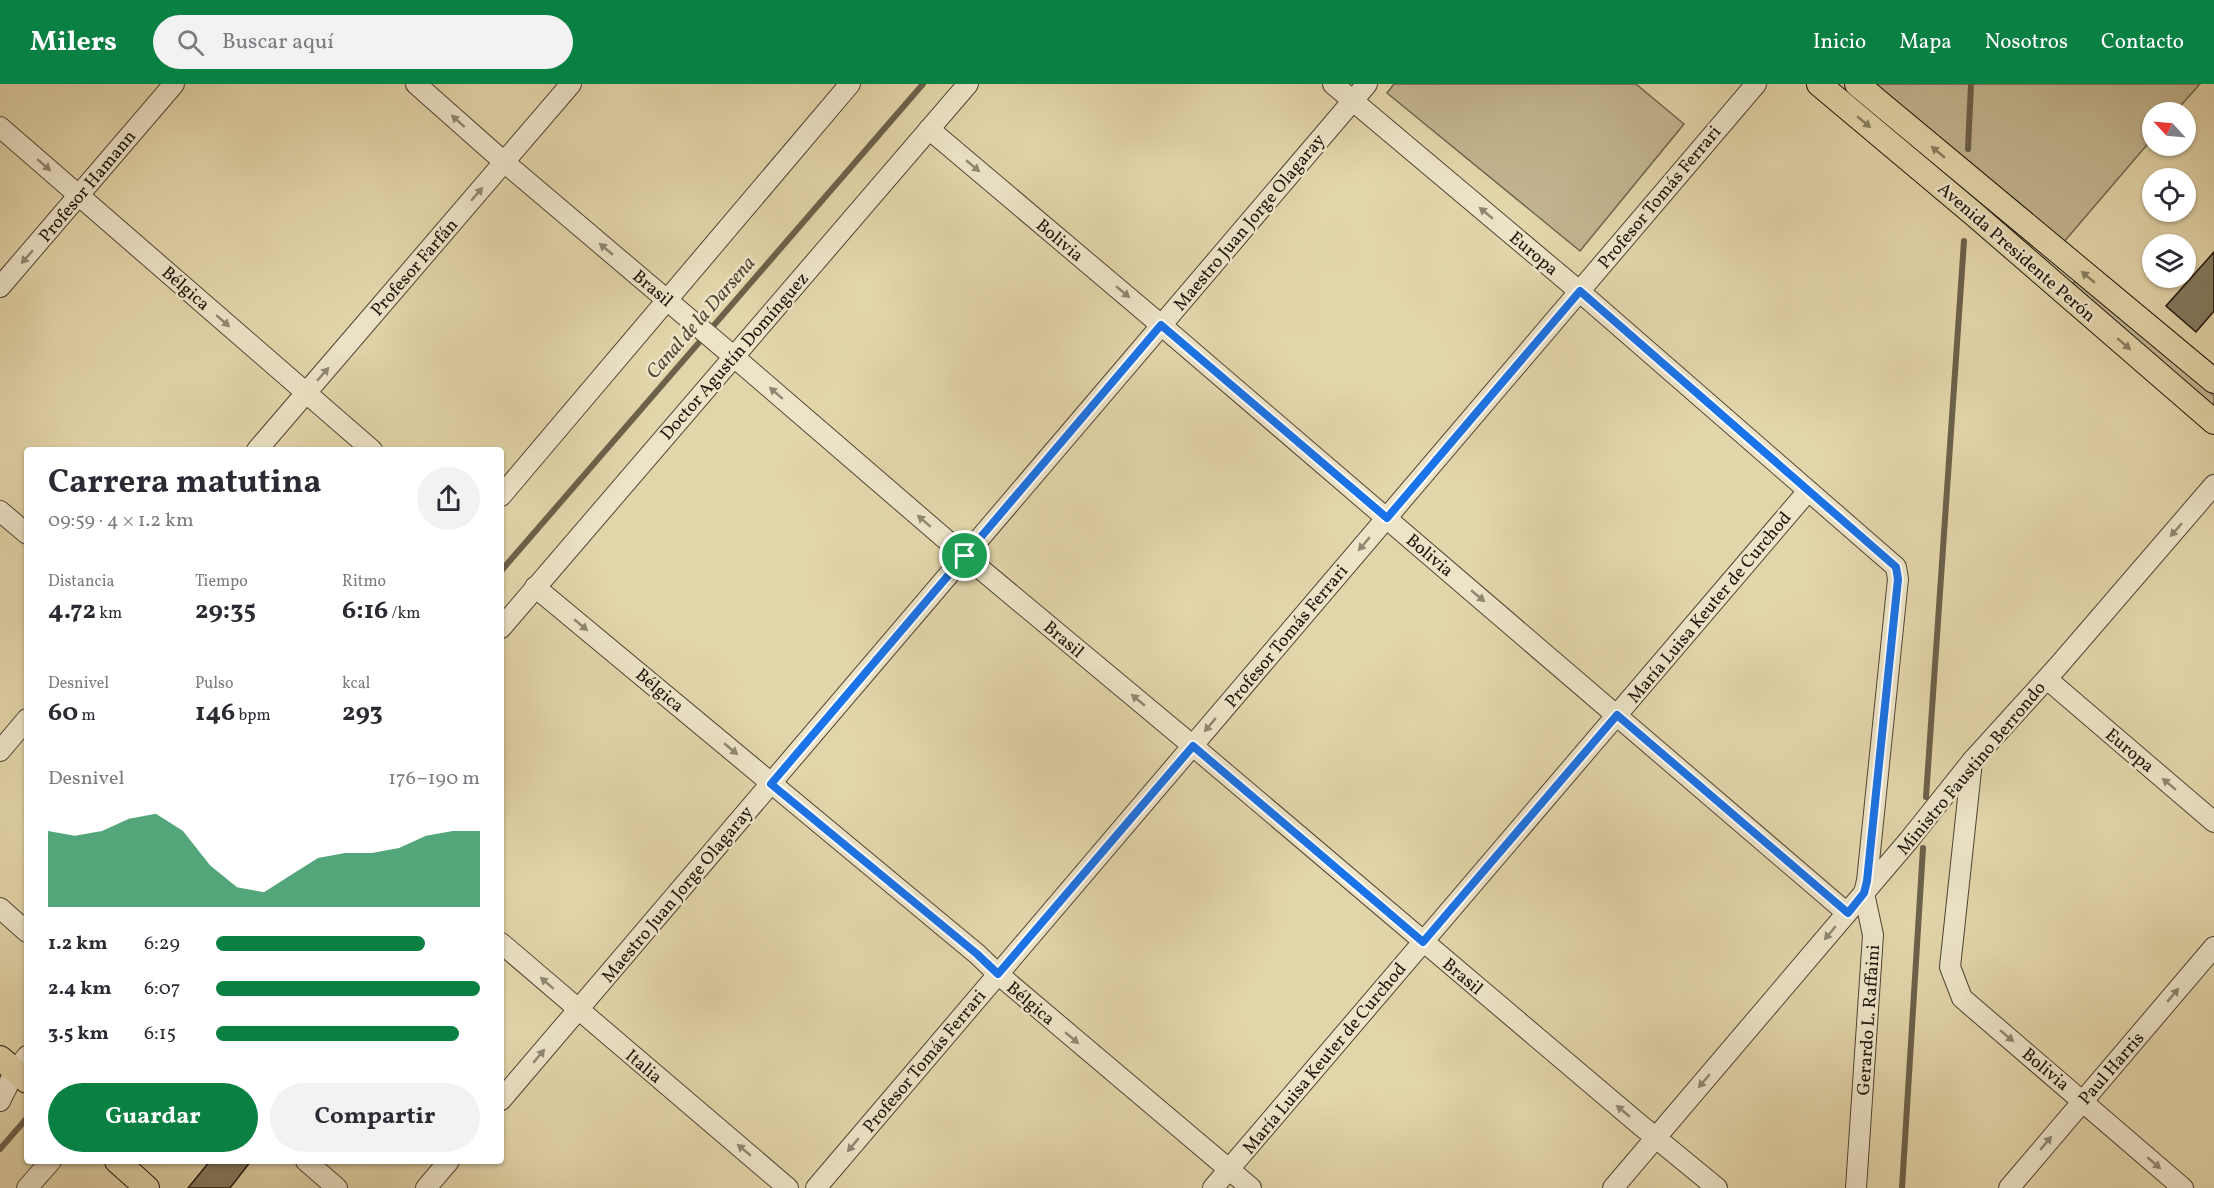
<!DOCTYPE html>
<html lang="es">
<head>
<meta charset="utf-8">
<style>
	:root { --surface:#fff; --page:#f2f2f3; --text:#2b2b33; --muted:#7c7c81; --accent:#0b8043 }
	body { margin:0; font-family:Vollkorn,serif; background:var(--page); color:var(--text); height:100vh; display:flex; flex-direction:column; font-size:22px; white-space:nowrap }
	* { box-sizing:border-box; margin:0 }
	p { font-size:20px; color:var(--muted) }
	.icon { flex:none; width:33px; height:33px; fill:none; stroke:currentColor; stroke-width:2; stroke-linecap:round; stroke-linejoin:round }
	.map { position:relative; flex:1; overflow:hidden }
	.drawer { position:absolute; left:24px; top:363px; width:480px; height:717px; display:flex; flex-direction:column; background:var(--surface); border-radius:6px; box-shadow:0 2px 4px #0004 }
	.drawer>* { flex:none }
	.needle { width:39px; rotate:296deg }
	.buttons { position:absolute; left:2142px; top:18px; display:grid; gap:12px }
	.buttons a { display:grid; place-items:center; width:54px; height:54px; border-radius:50%; background:var(--surface); box-shadow:0 2px 4px #0004; font-size:30px }
	.pin { position:absolute; display:grid; place-items:center; width:51px; height:51px; color:#fff; margin:-26px; border:3px solid #fff; border-radius:50%; box-shadow:0 2px 6px #0007 }
	.round { display:grid; place-items:center; flex:none; width:63px; height:63px; border-radius:32px; background:var(--page) }
	.summary { display:flex; align-items:center; justify-content:space-between; height:102px; padding:0 24px }
	h1 { font-size:33px; font-weight:700; line-height:45px }
	.figures { display:grid; grid-template-columns:repeat(3,1fr); gap:9px; height:102px; padding:6px 24px }
	.figures div { display:grid; align-content:center }
	.figures b { font-size:26px; font-weight:700 }
	.figures small { font-size:16px; font-weight:400 }
	.figures p { font-size:16px }
	.chart { height:168px; padding:12px 24px }
	.chart p { display:flex; justify-content:space-between }
	.chart svg { width:100%; height:108px; margin-top:6px; fill:var(--accent); opacity:.7 }
	.cta { display:flex; gap:12px; margin-top:auto; padding:12px 24px }
	.cta a { flex:1; height:69px; border-radius:36px; background:var(--accent); color:#fff; font-size:24px; font-weight:700; line-height:69px; text-align:center }
	.cta a+a { background:var(--page); color:var(--text) }
	ul { padding:0 24px; list-style:none; font-size:20px }
	li { display:grid; grid-template-columns:96px 72px 1fr; align-items:center; height:45px }
	li i { height:15px; border-radius:8px; background:var(--accent) }
	header { display:flex; align-items:center; gap:36px; box-sizing:border-box; height:84px; padding:0 30px; background:var(--accent); color:#fff }
	header strong { font-size:28px }
	nav { display:flex; gap:33px; margin-inline-start:auto; font-size:21px }
	.search { width:420px; height:54px; background:var(--page); display:flex; align-items:center; gap:15px; box-sizing:border-box; padding:0 21px; border-radius:33px; color:var(--muted); font-size:22px }
	.map>svg:first-child { display:block }
	.green { fill:#c2b48f; stroke:#70644d; stroke-width:1.5 }
	.lines { fill:none; stroke-linecap:round; stroke-linejoin:round }
	.stream { stroke:#6c614a; stroke-width:6 }
	.building { fill:#84795e; stroke:#1e150b; stroke-width:1.5 }
	.minor-casing { stroke:#4f4533; stroke-width:22 }
	.major-casing { stroke:#1e150b; stroke-width:26 }
	.minor { stroke:#ede4c8; stroke-width:20 }
	.major { stroke:#e3d5aa; stroke-width:24 }
	.oneway { fill:#908773 }
	.oneway2 { fill:#8a7f62 }
	.route-casing { stroke:#fff; stroke-width:12 }
	.route { stroke:#1a73e8; stroke-width:8 }
	.labels { text-anchor:middle; stroke-width:5; stroke-linejoin:round; paint-order:stroke }
	.street-label { font-size:18px; fill:#1e150b; stroke:#ede4c8 }
	.water-label { font-size:20px; font-style:italic; fill:#524835; stroke:#ede4c8 }
</style>
</head>
<body>
<header>
<strong>Milers</strong>
<div class="search"><svg class="icon" aria-label="search" viewBox="0 0 24 24"><circle cx="10" cy="10" r="6"/><path d="M15 15l6 6"/></svg>Buscar aquí</div>
<nav><a>Inicio</a><a>Mapa</a><a>Nosotros</a><a>Contacto</a></nav>
</header>
<div class="map">
<svg width="2214" height="1104" viewBox="0 0 2214 1104">
	<rect width="100%" height="100%" fill="#e3d5aa"/>
	<filter id="stains"><feTurbulence type="fractalNoise" baseFrequency=".00333" numOctaves="4"/><feColorMatrix values="0 0 0 0 .2 0 0 0 0 .09 0 0 0 0 .02 0 0 0 .5 -.17"/></filter>
	<radialGradient id="worn" r=".72"><stop offset=".6" stop-color="#630" stop-opacity="0"/><stop offset="1" stop-color="#630" stop-opacity=".3"/></radialGradient>
	<!-- green -->
	<g class="green">
		<polygon points="1394,0 1636,0 1684,40 1580,167 1387,9"/>
		<polygon points="1873,0 2200,0 2175,28 2152,28 2152,55 2063,159"/>
		<polygon points="2077,195 2214,312 2214,322 2072,201"/>
	</g>
	<g class="lines">
		<!-- stream -->
		<g class="stream">
			<polyline points="1968,65 1971,0"/>
			<polyline points="501,487 923,0"/>
			<polyline points="1926,713 1964,157"/>
			<polyline points="0,1065 27,1034"/>
			<polyline points="1902,1104 1923,764"/>
		</g>
	</g>
	<!-- building -->
	<g class="building">
		<polygon points="2214,168 2214,227 2196,248 2166,222"/>
		<polygon points="210,1077 251,1077 230,1104 188,1104"/>
	</g>
	<g class="lines">
		<!-- minor casing -->
		<g class="minor-casing">
			<g id="minor">
				<polyline points="416,0 504,78 733,272 965,472 1193,662 1639,1040 1717,1104"/>
				<polyline points="1333,0 1579,207 1896,483 1898,495 1867,797 1864,809 1873,851 1856,1104"/>
				<polyline points="0,43 372,366"/>
				<polyline points="929,45 1161,241 1847,829"/>
				<polyline points="0,203 174,0"/>
				<polyline points="257,366 571,0"/>
				<polyline points="501,412 850,0"/>
				<polyline points="0,427 27,450"/>
				<polyline points="535,503 977,870 998,890 1251,1104"/>
				<polyline points="501,544 968,0"/>
				<polyline points="2047,595 2214,738"/>
				<polyline points="0,667 27,635"/>
				<polyline points="1972,677 1950,883 1962,914 2183,1104"/>
				<polyline points="0,824 27,848"/>
				<polyline points="501,859 788,1104"/>
				<polyline points="501,1016 1367,0"/>
				<polyline points="0,1017 15,987 27,972"/>
				<polyline points="306,1077 337,1104"/>
				<polyline points="27,1104 51,1077"/>
				<polyline points="426,1104 449,1077"/>
				<polyline points="816,1104 1756,0"/>
				<polyline points="1213,1104 1808,407"/>
				<polyline points="1613,1104 1909,756 1972,677 2059,581 2214,401"/>
				<polyline points="2009,1104 2214,863"/>
			</g>
		</g>
		<!-- major casing -->
		<g class="major-casing">
			<g id="major">
				<polyline points="1819,0 1975,131 2214,338"/>
				<polyline points="1857,0 2214,297"/>
				<polyline points="0,974 27,997"/>
				<polyline points="117,1077 147,1104"/>
			</g>
		</g>
		<!-- minor -->
		<use href="#minor" class="minor"/>
		<!-- major -->
		<use href="#major" class="major"/>
	</g>
	<!-- one-way arrows -->
	<defs><path id="oneway-solid" d="M-6-.8H1V-3.2L6.5 0L1 3.2V.8H-6Z" transform="scale(1.5)"/></defs>
	<g class="oneway">
		<use href="#oneway-solid" transform="translate(458 37) rotate(-138)"/>
		<use href="#oneway-solid" transform="translate(44 81) rotate(41)"/>
		<use href="#oneway-solid" transform="translate(973 82) rotate(40)"/>
		<use href="#oneway-solid" transform="translate(477 110) rotate(-49)"/>
		<use href="#oneway-solid" transform="translate(1486 129) rotate(-140)"/>
		<use href="#oneway-solid" transform="translate(606 165) rotate(-140)"/>
		<use href="#oneway-solid" transform="translate(27 173) rotate(131)"/>
		<use href="#oneway-solid" transform="translate(1123 208) rotate(40)"/>
		<use href="#oneway-solid" transform="translate(223 237) rotate(41)"/>
		<use href="#oneway-solid" transform="translate(323 290) rotate(-49)"/>
		<use href="#oneway-solid" transform="translate(776 309) rotate(-139)"/>
		<use href="#oneway-solid" transform="translate(924 437) rotate(-139)"/>
		<use href="#oneway-solid" transform="translate(2176 446) rotate(131)"/>
		<use href="#oneway-solid" transform="translate(1364 460) rotate(130)"/>
		<use href="#oneway-solid" transform="translate(1478 512) rotate(40)"/>
		<use href="#oneway-solid" transform="translate(581 541) rotate(40)"/>
		<use href="#oneway-solid" transform="translate(1138 616) rotate(-140)"/>
		<use href="#oneway-solid" transform="translate(1210 641) rotate(130)"/>
		<use href="#oneway-solid" transform="translate(731 665) rotate(40)"/>
		<use href="#oneway-solid" transform="translate(2169 700) rotate(-140)"/>
		<use href="#oneway-solid" transform="translate(1830 849) rotate(130)"/>
		<use href="#oneway-solid" transform="translate(547 899) rotate(-139)"/>
		<use href="#oneway-solid" transform="translate(2173 911) rotate(-50)"/>
		<use href="#oneway-solid" transform="translate(2007 952) rotate(40)"/>
		<use href="#oneway-solid" transform="translate(1072 954) rotate(40)"/>
		<use href="#oneway-solid" transform="translate(539 972) rotate(-50)"/>
		<use href="#oneway-solid" transform="translate(1704 997) rotate(130)"/>
		<use href="#oneway-solid" transform="translate(1623 1027) rotate(-140)"/>
		<use href="#oneway-solid" transform="translate(2046 1059) rotate(-50)"/>
		<use href="#oneway-solid" transform="translate(853 1061) rotate(130)"/>
		<use href="#oneway-solid" transform="translate(744 1066) rotate(-140)"/>
		<use href="#oneway-solid" transform="translate(2154 1079) rotate(41)"/>
	</g>
	<g class="oneway2">
		<use href="#oneway-solid" transform="translate(1864 38) rotate(40)"/>
		<use href="#oneway-solid" transform="translate(1938 68) rotate(-140)"/>
		<use href="#oneway-solid" transform="translate(2088 193) rotate(-140)"/>
		<use href="#oneway-solid" transform="translate(2124 260) rotate(41)"/>
	</g>
	<g class="lines">
		<!-- route casing -->
		<g class="route-casing">
			<polygon id="route" points="1580,207 1896,483 1898,495 1867,797 1864,809 1848,829 1617,631 1423,858 1193,662 998,890 977,870 771,700 1161,241 1387,434"/>
		</g>
		<!-- route -->
		<use href="#route" class="route"/>
	</g>
	<g class="labels">
		<!-- street labels -->
		<g class="street-label">
			<text transform="translate(87 102) rotate(-50)" y="6">Profesor Hamann</text>
			<text transform="translate(1659 113) rotate(-50)" y="6">Profesor Tomás Ferrari</text>
			<text transform="translate(1249 138) rotate(-50)" y="6">Maestro Juan Jorge Olagaray</text>
			<text transform="translate(1060 156) rotate(40)" y="6">Bolivia</text>
			<text transform="translate(2017 168) rotate(41)" y="6">Avenida Presidente Perón</text>
			<text transform="translate(1534 169) rotate(40)" y="6">Europa</text>
			<text transform="translate(414 183) rotate(-49)" y="6">Profesor Farfán</text>
			<text transform="translate(186 204) rotate(41)" y="6">Bélgica</text>
			<text transform="translate(653 204) rotate(40)" y="6">Brasil</text>
			<text transform="translate(734 272) rotate(-49)" y="6">Doctor Agustín Domínguez</text>
			<text transform="translate(1430 471) rotate(40)" y="6">Bolivia</text>
			<text transform="translate(1709 523) rotate(-50)" y="6">María Luisa Keuter de Curchod</text>
			<text transform="translate(1286 552) rotate(-50)" y="6">Profesor Tomás Ferrari</text>
			<text transform="translate(1064 555) rotate(40)" y="6">Brasil</text>
			<text transform="translate(660 606) rotate(40)" y="6">Bélgica</text>
			<text transform="translate(2130 666) rotate(40)" y="6">Europa</text>
			<text transform="translate(1971 684) rotate(-50)" y="6">Ministro Faustino Berrondo</text>
			<text transform="translate(677 810) rotate(-50)" y="6">Maestro Juan Jorge Olagaray</text>
			<text transform="translate(1463 892) rotate(40)" y="6">Brasil</text>
			<text transform="translate(1031 919) rotate(40)" y="6">Bélgica</text>
			<text transform="translate(1868 936) rotate(-86)" y="6">Gerardo L. Raffaini</text>
			<text transform="translate(1324 974) rotate(-50)" y="6">María Luisa Keuter de Curchod</text>
			<text transform="translate(924 977) rotate(-50)" y="6">Profesor Tomás Ferrari</text>
			<text transform="translate(644 982) rotate(40)" y="6">Italia</text>
			<text transform="translate(2111 984) rotate(-49)" y="6">Paul Harris</text>
			<text transform="translate(2046 985) rotate(40)" y="6">Bolivia</text>
		</g>
		<!-- water labels -->
		<g class="water-label">
			<text transform="translate(700 233) rotate(-49)" y="7">Canal de la Darsena</text>
		</g>
	</g>
	<rect width="100%" height="100%" filter="url(#stains)"/>
	<rect width="100%" height="100%" fill="url(#worn)"/>
</svg>
<div class="buttons">
<a><svg class="needle" viewBox="-14 -14 28 28"><path d="M0-13l5 13h-10z" fill="#e53935"/><path d="M0 13l5-13h-10z" fill="#7c7c81"/></svg></a>
<a><svg class="icon" aria-label="locate" viewBox="0 0 24 24"><circle cx="12" cy="12" r="6"/><path d="M12 2v4M12 18v4M2 12h4M18 12h4"/></svg></a>
<a><svg class="icon" aria-label="layers" viewBox="0 0 24 24"><path d="M12 4l9 5-9 5-9-5zM3 14l9 5 9-5"/></svg></a>
</div>
<div class="pin" style="left:965px;top:472px;background:#1e9e55"><svg class="icon" aria-label="arrive" viewBox="0 0 24 24"><path d="M6 21V4h12l-3 4 3 4H6"/></svg></div>
<section class="drawer">
<div class="summary"><div><h1>Carrera matutina</h1><p>09:59 · 4 × 1.2 km</p></div><a class="round"><svg class="icon" aria-label="share" viewBox="0 0 24 24"><path d="M12 15V3M7 8l5-5 5 5M5 13v7h14v-7"/></svg></a></div>
<div class="figures">
<div><p>Distancia</p><b>4.72<small> km</small></b></div>
<div><p>Tiempo</p><b>29:35</b></div>
<div><p>Ritmo</p><b>6:16<small> /km</small></b></div>
</div>
<div class="figures">
<div><p>Desnivel</p><b>60<small> m</small></b></div>
<div><p>Pulso</p><b>146<small> bpm</small></b></div>
<div><p>kcal</p><b>293</b></div>
</div>
<div class="chart"><p><span>Desnivel</span>176–190 m</p>
<svg viewBox="0 0 160 44" preserveAspectRatio="none"><path d="M0 44V13L10 15L20 13L30 8L40 6L50 13L60 27L70 36L80 38L90 31L100 24L110 22L120 22L130 20L140 15L150 13L160 13V44z"/></svg>
</div>
<ul>
<li><b>1.2 km</b>6:29<i style="width:79%"></i></li>
<li><b>2.4 km</b>6:07<i style="width:100%"></i></li>
<li><b>3.5 km</b>6:15<i style="width:92%"></i></li>
</ul>
<div class="cta"><a>Guardar</a><a>Compartir</a></div>
</section>
</div>
</body>
</html>
